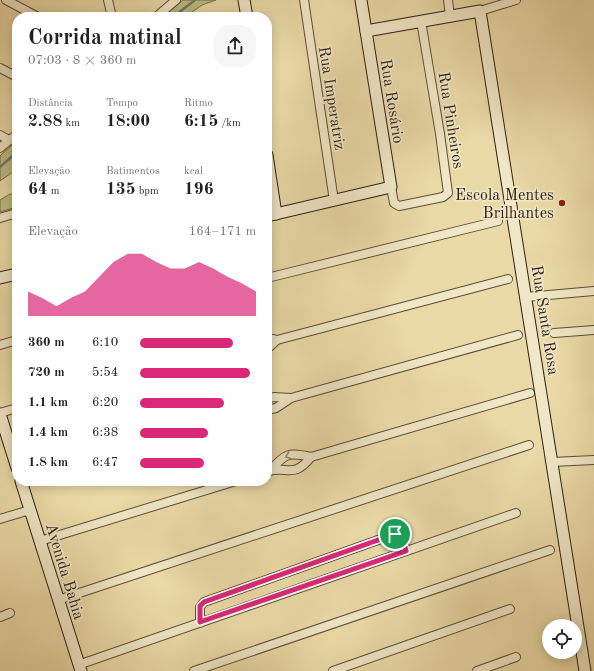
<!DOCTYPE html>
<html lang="pt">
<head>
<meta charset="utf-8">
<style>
	:root { --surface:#fff; --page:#f6f6f6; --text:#222; --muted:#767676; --accent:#db2777 }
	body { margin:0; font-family:"Old Standard TT",serif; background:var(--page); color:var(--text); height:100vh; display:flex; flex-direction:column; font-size:15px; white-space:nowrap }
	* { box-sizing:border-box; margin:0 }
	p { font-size:13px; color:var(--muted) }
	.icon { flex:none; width:22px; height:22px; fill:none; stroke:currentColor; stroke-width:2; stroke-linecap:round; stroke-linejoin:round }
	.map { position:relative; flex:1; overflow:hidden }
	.panel { position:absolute; left:12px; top:12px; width:260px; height:474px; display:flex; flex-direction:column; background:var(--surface); border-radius:16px; box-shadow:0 2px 10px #0003 }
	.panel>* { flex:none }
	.buttons { position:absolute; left:542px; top:619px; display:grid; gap:8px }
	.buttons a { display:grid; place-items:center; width:40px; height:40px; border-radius:50%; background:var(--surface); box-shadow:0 2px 10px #0003; font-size:20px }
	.pin { position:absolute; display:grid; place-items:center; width:34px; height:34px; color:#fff; margin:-17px; border:2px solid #fff; border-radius:50%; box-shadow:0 1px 4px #0007 }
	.round { display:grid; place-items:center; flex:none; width:42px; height:42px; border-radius:16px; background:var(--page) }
	.head { display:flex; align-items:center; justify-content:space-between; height:68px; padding:0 16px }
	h1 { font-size:22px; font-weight:600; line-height:30px }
	.figures { display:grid; grid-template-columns:repeat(3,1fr); gap:6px; height:68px; padding:4px 16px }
	.figures div { display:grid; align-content:center }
	.figures b { font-size:17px; font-weight:600 }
	.figures small { font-size:11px; font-weight:400 }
	.figures p { font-size:11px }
	.chart { height:112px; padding:8px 16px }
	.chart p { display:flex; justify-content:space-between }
	.chart svg { width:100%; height:72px; margin-top:4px; fill:var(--accent); opacity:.7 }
	ul { padding:0 16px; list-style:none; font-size:13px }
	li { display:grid; grid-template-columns:64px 48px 1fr; align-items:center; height:30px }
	li i { height:10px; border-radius:5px; background:var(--accent) }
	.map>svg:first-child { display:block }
	.green { fill:#bebd82; stroke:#756e4b }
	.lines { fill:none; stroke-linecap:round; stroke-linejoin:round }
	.stream { stroke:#6d7c6e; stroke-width:2.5 }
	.street-casing { stroke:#5c4e39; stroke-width:10 }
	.secondary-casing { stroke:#2c2014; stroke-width:13 }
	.street { stroke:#f1e7c6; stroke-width:8 }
	.secondary { stroke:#f1e7c6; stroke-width:11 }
	.oneway { stroke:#988d76 }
	.route-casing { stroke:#fff; stroke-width:8 }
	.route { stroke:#db2777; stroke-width:5 }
	.poi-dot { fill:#8f2418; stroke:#f1e7c6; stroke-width:1.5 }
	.labels { text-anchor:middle; stroke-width:3.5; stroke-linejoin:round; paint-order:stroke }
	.street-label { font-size:16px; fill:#2c2014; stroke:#f1e7c6 }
	.poi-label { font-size:16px; fill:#2c2014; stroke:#f1e7c6; text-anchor:end }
</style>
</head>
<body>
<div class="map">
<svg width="594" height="671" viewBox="0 0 594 671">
	<rect width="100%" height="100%" fill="#eadaa7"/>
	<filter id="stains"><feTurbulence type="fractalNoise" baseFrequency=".005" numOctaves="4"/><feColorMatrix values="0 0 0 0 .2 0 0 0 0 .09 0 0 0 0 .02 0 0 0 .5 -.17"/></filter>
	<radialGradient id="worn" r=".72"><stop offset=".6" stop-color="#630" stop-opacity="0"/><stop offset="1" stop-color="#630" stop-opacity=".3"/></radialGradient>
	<!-- green -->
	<g class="green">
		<polygon points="183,0 216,0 202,5 185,17 163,17"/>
		<polygon points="17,140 17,169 0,181 0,156"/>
		<polygon points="10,194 17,195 17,207 0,212 0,200"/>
	</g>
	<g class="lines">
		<!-- stream -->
		<g class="stream">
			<polyline points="173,17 195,0"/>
			<polyline points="0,167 17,152"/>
		</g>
		<!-- street casing -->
		<g class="street-casing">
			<g id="street">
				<polyline points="6,0 38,17"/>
				<polyline points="108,0 112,17"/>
				<polyline points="304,0 334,201"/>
				<polyline points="448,0 450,16"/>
				<polyline points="480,11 516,0"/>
				<polyline points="156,17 176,0"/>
				<polyline points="0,68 17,77"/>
				<polyline points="0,135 9,140"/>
				<polyline points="0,148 17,134"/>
				<polyline points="391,187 394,203 399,206 443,197 448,193 440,134 421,21"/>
				<polyline points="0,218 17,213"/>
				<polyline points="267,278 498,221"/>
				<polyline points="526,297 594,291"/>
				<polyline points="554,333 594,330"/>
				<polyline points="267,338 277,340 267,349"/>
				<polyline points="277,340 508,279"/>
				<polyline points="0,345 17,340"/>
				<polyline points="267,399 274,397 291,398"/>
				<polyline points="267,410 276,408 291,398 518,335"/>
				<polyline points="0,413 17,408"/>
				<polyline points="552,462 594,460"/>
				<path d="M268,471c21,-5 25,8 43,-14"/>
				<path d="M270,471c15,-18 19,-19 41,-14l219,-64"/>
				<polyline points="0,519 30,510"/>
				<polyline points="40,541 236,481"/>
				<polyline points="58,600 529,445"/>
				<polyline points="0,617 10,613"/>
				<polyline points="200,623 200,607 204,602 395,534 402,538 406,551"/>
				<polyline points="78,665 516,513"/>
				<polyline points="194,671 550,550"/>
				<polyline points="333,671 510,609"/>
				<polyline points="477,671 516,657"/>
			</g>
		</g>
		<!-- secondary casing -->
		<g class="secondary-casing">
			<g id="secondary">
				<polyline points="244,0 247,17"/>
				<polyline points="366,31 480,11 585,671"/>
				<polyline points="267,155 276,214"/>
				<polyline points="267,216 391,187 361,0"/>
				<polyline points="0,278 17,274"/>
				<polyline points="0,414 17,468"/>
				<polyline points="21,481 81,671"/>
			</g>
		</g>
		<!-- street -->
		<use href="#street" class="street"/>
		<!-- secondary -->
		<use href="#secondary" class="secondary"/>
	</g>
	<!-- one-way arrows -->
	<defs><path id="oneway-chevron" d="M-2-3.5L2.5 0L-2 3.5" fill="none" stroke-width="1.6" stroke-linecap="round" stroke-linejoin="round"/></defs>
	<use class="oneway" href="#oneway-chevron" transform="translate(288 456) rotate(161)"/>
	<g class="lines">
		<!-- route casing -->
		<g class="route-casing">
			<polygon id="route" points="395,534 402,538 406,551 200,622 200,606 204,602"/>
		</g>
		<!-- route -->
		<use href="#route" class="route"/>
	</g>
	<!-- markers -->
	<circle class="poi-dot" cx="562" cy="203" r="4"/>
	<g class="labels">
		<!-- street labels -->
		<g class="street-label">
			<text transform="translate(333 98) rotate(81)" y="6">Rua Imperatriz</text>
			<text transform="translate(393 101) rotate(81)" y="6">Rua Rosário</text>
			<text transform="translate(452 120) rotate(81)" y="6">Rua Pinheiros</text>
			<text transform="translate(546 320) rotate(81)" y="6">Rua Santa Rosa</text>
			<text transform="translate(66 571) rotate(73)" y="6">Avenida Bahia</text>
		</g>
		<!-- poi labels -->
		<g class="poi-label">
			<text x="554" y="200">Escola Mentes<tspan x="554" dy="18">Brilhantes</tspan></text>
		</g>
	</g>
	<rect width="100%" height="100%" filter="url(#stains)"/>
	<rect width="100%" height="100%" fill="url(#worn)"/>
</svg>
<div class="buttons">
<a><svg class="icon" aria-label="locate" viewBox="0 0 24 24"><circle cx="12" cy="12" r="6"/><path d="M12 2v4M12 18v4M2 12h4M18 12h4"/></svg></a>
</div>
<div class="pin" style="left:395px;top:534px;background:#1e9e55"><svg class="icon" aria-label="arrive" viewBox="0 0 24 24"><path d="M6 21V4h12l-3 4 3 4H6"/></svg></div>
<section class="panel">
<div class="head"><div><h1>Corrida matinal</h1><p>07:03 · 8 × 360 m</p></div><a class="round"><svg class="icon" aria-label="share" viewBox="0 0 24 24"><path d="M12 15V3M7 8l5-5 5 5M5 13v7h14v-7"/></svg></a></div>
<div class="figures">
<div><p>Distância</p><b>2.88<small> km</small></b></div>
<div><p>Tempo</p><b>18:00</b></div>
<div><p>Ritmo</p><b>6:15<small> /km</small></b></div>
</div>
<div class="figures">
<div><p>Elevação</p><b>64<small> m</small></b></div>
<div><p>Batimentos</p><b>135<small> bpm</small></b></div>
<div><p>kcal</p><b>196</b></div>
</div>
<div class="chart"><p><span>Elevação</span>164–171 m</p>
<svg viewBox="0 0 160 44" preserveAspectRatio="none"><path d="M0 44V29L10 33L20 38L30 33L40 29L50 20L60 11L70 6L80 6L90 11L100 15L110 15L120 11L130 15L140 20L150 24L160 29V44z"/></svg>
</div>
<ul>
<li><b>360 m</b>6:10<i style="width:80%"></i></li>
<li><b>720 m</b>5:54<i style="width:95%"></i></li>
<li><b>1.1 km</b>6:20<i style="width:72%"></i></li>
<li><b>1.4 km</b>6:38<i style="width:59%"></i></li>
<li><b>1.8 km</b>6:47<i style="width:55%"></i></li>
</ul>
</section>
</div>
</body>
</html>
